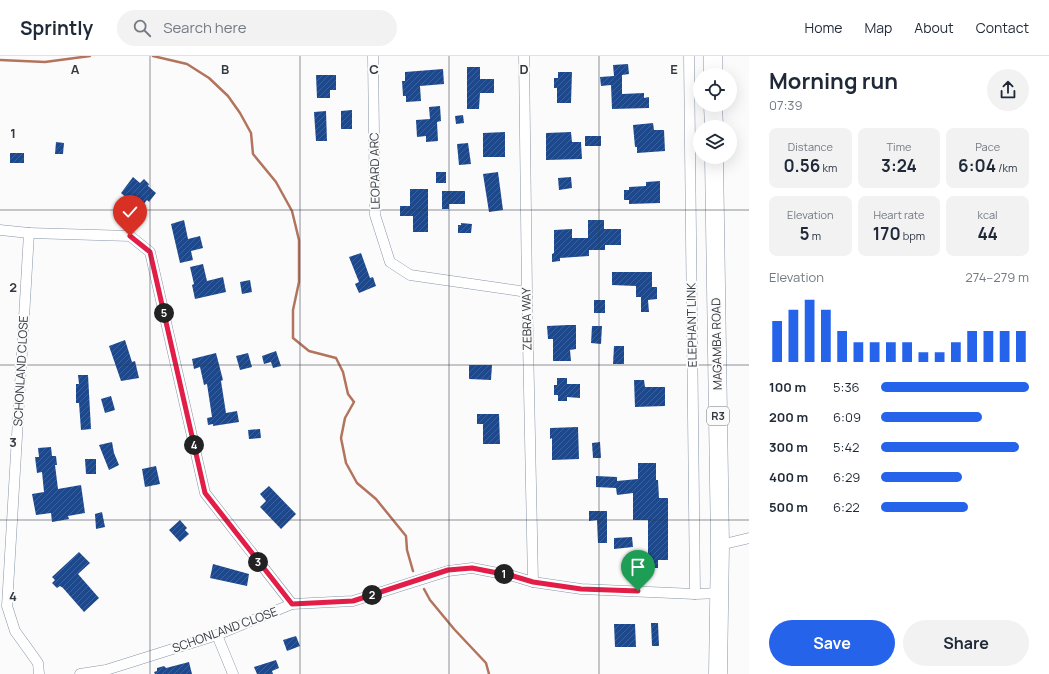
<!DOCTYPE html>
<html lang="en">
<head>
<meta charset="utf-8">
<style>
	:root { --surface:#fff; --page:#f2f2f3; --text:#1f2937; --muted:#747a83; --line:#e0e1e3; --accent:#2563eb }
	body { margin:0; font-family:Manrope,sans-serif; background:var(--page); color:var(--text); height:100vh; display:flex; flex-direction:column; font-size:15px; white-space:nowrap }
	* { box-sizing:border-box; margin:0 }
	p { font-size:13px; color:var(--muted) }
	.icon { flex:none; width:22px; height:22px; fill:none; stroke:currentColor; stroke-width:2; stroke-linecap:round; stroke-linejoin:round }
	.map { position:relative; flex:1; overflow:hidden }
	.side { display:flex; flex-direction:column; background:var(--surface); width:300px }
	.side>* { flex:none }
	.buttons { position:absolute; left:693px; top:12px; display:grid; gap:8px }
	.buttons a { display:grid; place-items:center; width:44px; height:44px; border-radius:50%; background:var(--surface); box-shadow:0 4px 16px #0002; font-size:20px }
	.pin { position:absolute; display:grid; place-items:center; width:34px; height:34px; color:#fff; margin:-41px -17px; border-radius:50% 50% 50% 0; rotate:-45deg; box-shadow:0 0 4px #0007 }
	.pin .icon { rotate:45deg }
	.km { position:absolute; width:20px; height:20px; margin:-10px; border-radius:50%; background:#222; color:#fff; font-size:11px; line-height:20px; text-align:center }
	.round { display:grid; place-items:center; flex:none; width:42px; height:42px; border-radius:21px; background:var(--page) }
	.overview { display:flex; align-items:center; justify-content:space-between; height:68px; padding:0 20px }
	h1 { font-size:22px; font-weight:700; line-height:30px }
	.figures { display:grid; grid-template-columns:repeat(3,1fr); gap:6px; height:68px; padding:4px 20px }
	.figures div { display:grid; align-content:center; border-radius:8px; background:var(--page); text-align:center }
	.figures b { font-size:17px; font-weight:700 }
	.figures small { font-size:11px; font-weight:400 }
	.figures p { font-size:11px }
	.chart { height:112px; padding:8px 20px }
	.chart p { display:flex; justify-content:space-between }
	.chart svg { width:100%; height:72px; margin-top:4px; stroke:var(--accent); stroke-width:6 }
	.button { display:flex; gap:8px; margin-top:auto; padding:8px 20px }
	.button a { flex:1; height:46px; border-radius:24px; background:var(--accent); color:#fff; font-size:16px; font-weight:700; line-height:46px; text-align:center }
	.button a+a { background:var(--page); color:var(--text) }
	ul { padding:0 20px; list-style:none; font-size:13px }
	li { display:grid; grid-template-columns:64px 48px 1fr; align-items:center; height:30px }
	li i { height:10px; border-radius:5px; background:var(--accent) }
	header { display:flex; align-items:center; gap:24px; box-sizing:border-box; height:56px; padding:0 20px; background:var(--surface); border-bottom:1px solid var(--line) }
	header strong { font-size:19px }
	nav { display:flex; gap:22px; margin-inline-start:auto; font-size:14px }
	.search { width:280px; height:36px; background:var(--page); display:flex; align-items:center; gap:10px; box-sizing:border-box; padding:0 14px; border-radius:22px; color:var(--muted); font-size:15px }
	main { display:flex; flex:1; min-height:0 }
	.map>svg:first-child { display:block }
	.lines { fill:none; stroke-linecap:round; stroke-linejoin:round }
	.stream { stroke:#b2745d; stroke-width:2.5 }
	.building { fill:url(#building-hatch) }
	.street-casing { stroke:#8995a8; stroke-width:11 }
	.highway-casing { stroke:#8995a8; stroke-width:19 }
	.street { stroke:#fff; stroke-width:10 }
	.highway { stroke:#fff; stroke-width:18 }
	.route-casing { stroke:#fff; stroke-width:8 }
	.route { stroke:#e11d48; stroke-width:5 }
	.grid { fill:none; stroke:#333941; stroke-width:1; stroke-opacity:0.55 }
	.labels { text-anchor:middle; stroke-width:4; stroke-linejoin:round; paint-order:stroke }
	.shield { fill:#fbfbfb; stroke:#6f7379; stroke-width:1 }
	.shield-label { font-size:11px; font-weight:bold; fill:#333941 }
	.street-label { font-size:12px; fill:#333941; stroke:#fbfbfb }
	.grid-label { font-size:13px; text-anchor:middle; font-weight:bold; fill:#333941; stroke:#fbfbfb; stroke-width:4; stroke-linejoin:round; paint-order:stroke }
</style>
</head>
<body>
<header>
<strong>Sprintly</strong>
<div class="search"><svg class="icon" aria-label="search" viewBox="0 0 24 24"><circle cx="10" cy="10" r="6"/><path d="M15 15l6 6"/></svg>Search here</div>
<nav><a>Home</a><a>Map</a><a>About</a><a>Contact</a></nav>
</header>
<main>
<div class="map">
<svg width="749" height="618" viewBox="0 0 749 618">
	<defs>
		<pattern id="building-hatch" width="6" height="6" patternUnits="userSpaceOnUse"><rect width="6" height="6" fill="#1d498c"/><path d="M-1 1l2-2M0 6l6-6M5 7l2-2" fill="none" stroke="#3e6298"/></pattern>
	</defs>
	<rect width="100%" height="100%" fill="#fbfbfb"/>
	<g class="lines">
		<!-- stream -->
		<g class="stream">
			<polyline points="153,0 187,8 209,22 228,40 240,57 251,77 253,98 276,126 292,155 299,184 299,226 293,254 293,282 309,295 336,302 343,316 348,338 354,346 345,362 341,382 346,407 357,427 376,443 406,480 407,494 413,515"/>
			<polyline points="0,4 45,6 90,0"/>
			<polyline points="424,533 430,544 454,573 486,607 489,618"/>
		</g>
	</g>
	<!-- building -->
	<g class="building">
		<polygon points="628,8 629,18 622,19 622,38 644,37 644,42 649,41 649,52 612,53 611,29 601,30 600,21 614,20 613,9"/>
		<polygon points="467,11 480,11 480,23 494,23 494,37 480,37 479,53 467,53"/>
		<polygon points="443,13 444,28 420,30 421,45 406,46 406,40 403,40 402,25 405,25 405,16"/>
		<polygon points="558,16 572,16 571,47 557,47 557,32 554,32 554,22 558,22"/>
		<polygon points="316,19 336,19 336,34 330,34 330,42 317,42"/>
		<polygon points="440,50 441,65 437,66 438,85 426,86 426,80 417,81 416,64 430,63 429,51"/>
		<polygon points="352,54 352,73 341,73 341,55"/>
		<polygon points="326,55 327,85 316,85 314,56"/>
		<polygon points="463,59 464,67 456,68 455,60"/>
		<polygon points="653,67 654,74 664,74 665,95 637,97 637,91 635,91 633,69"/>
		<polygon points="505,76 505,101 483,101 483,77"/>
		<polygon points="571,76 572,86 581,86 582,103 546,104 546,77"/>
		<rect x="585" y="80" width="16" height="10"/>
		<polygon points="56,86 64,87 63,98 55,98"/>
		<polygon points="468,87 471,108 459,109 457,88"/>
		<rect x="10" y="97" width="14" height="10"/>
		<rect x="436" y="116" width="10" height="11"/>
		<polygon points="498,116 503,154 489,156 483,118"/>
		<polygon points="133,121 140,127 144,123 149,128 148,130 156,137 149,146 147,144 137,156 127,149 130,145 121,137"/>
		<polygon points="571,121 572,132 559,134 558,122"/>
		<polygon points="660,125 660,147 629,148 629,144 624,144 624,134 629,134 629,131 646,130 646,126"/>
		<polygon points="410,133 428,133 428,176 413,176 413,160 400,160 400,150 410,150"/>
		<polygon points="442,135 465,135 465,148 449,148 449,153 442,153"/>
		<polygon points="184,164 188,183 200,180 203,192 191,195 193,204 180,207 171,168"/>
		<polygon points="588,164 604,164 604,173 621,173 621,189 605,189 605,194 589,194 589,200 560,202 560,205 552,206 552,198 554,197 554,174 572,173 572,182 588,182"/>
		<polygon points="461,167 472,168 471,177 458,177 458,169 461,169"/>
		<polygon points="361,197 370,222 373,221 376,230 359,237 355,228 359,226 349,201"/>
		<polygon points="203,208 207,225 223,221 226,236 195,243 192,229 194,228 190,211"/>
		<polygon points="612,216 652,216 652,231 657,231 657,243 648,244 649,256 641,256 641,241 636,241 636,230 612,229"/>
		<polygon points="250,224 252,236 242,238 240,226"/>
		<rect x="594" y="244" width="11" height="13"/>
		<polygon points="568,269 576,269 576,293 570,294 571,305 553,305 553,283 548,283 547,270"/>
		<polygon points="592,270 602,270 601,288 591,287"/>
		<polygon points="125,284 132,306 135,305 139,322 121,325 109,290"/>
		<polygon points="614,290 624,290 624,308 613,308"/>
		<polygon points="276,295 281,310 273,312 271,306 264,308 262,300"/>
		<polygon points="216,297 223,324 221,325 226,357 237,355 239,366 213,370 213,368 208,369 207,362 212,361 207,328 204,329 200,311 194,313 192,303"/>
		<polygon points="248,297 252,311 240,314 236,300"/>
		<polygon points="469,309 492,309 491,324 469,323"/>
		<polygon points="78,319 88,319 91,373 81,374 79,347 76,347 76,328 79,328"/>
		<polygon points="557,322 567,322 567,328 580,328 580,342 567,341 567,345 558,345 558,339 554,339 554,329 557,329"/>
		<polygon points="634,324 644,324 645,331 665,331 665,350 635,351"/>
		<polygon points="111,340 115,354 105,357 101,343"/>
		<polygon points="477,358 499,358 500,388 483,388 483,368 477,368"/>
		<polygon points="578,371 579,403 552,404 552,382 550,383 550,372"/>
		<polygon points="260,373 261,382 249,383 248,374"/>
		<polygon points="112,386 114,397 119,409 109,414 99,389"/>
		<polygon points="600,386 601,402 593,402 592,387"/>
		<polygon points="51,391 52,400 56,400 57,409 55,409 58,433 81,429 85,457 68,460 69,463 52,466 51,457 36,459 32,438 44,436 42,416 37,417 35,401 39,401 38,392"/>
		<polygon points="85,403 96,403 96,418 86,418"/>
		<polygon points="638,407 656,407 656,424 658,424 659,442 668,442 668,504 658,504 658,512 643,512 643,504 648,504 648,464 633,464 633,437 617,439 616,432 596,431 596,420 617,421 617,425 638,423"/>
		<polygon points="156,410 160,428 145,431 142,413"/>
		<polygon points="269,430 296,458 281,473 260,451 266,445 260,438"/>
		<polygon points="589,455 607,455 607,487 598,487 597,464 589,465"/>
		<polygon points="102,456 105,471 96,473 95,458"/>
		<polygon points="180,464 187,472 185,474 189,478 180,486 169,474"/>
		<polygon points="632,481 633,491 614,493 614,482"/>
		<polygon points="79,496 90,507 78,518 99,542 84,556 63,532 60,530 57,532 52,527 55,524 52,521"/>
		<polygon points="213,508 249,518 247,530 210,522"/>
		<polygon points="651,567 658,567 659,590 652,590"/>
		<polygon points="614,568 635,568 636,591 615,591"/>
		<polygon points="296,580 300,590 287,595 283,584"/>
		<polygon points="276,604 279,612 272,615 273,618 257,618 254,611"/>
		<polygon points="189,606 192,618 155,618 154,616 157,615 157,612 164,610 166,612"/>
	</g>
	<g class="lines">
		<!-- street casing -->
		<g class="street-casing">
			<g id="street">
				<polyline points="373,0 375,159 390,206 410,219 527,236"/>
				<polyline points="524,0 527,236 533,526"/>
				<polyline points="689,0 695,538"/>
				<polyline points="0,174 29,177 7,550 15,575 38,607 39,618"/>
				<polyline points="29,177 130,180 150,196 205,437 292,548"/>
				<polyline points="720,489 749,482"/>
				<polyline points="217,579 233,618"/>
				<polyline points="80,618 106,614 217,579 292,548 353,545 448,515 472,512 513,520 533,526 581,533 695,538 720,537"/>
			</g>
		</g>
		<!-- highway casing -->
		<g class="highway-casing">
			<g id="highway">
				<polyline points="713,0 713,19"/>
				<polyline points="713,49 714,71"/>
				<polyline points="714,101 720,489 718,618"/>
			</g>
		</g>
		<!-- street -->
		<use href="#street" class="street"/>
		<!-- highway -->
		<use href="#highway" class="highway"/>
	</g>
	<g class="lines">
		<!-- route casing -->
		<g class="route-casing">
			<polyline id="route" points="130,180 150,196 205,437 292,548 353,545 448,514 472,512 513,520 533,526 581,533 638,535"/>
		</g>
		<!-- route -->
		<use href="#route" class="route"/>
	</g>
	<!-- grid -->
	<path class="grid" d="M150,0v618M300,0v618M449,0v618M599,0v618M0,154h749M0,309h749M0,464h749"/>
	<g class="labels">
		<!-- shield labels -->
		<rect class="shield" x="707" y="351" width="22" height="18" rx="3"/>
		<g class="shield-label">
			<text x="718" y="364">R3</text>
		</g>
		<!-- street labels -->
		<g class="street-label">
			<text transform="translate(375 115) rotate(-91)" y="4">LEOPARD ARC</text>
			<text transform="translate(527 263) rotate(-91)" y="4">ZEBRA WAY</text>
			<text transform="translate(692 269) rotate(-91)" y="4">ELEPHANT LINK</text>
			<text transform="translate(717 288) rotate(-91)" y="4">MAGAMBA ROAD</text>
			<text transform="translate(21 315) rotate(-87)" y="4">SCHONLAND CLOSE</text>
			<text transform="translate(225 574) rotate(-20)" y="4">SCHONLAND CLOSE</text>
		</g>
	</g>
	<g class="grid-label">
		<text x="75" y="18">A</text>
		<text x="225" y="18">B</text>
		<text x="374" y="18">C</text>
		<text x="524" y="18">D</text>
		<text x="674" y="18">E</text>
		<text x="13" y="82">1</text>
		<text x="13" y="236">2</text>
		<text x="13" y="391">3</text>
		<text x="13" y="545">4</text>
	</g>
</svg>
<div class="buttons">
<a><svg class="icon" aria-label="locate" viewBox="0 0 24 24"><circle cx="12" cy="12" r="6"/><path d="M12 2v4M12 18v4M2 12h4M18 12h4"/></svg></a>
<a><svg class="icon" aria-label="layers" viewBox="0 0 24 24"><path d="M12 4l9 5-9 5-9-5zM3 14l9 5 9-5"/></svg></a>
</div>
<div class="pin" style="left:638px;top:535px;background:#1e9e55"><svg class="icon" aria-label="arrive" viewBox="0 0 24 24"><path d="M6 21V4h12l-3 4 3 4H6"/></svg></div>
<div class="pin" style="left:130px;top:180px;background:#d93025"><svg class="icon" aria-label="check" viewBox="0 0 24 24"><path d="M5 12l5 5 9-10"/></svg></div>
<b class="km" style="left:504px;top:518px">1</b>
<b class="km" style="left:372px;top:539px">2</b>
<b class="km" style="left:258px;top:506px">3</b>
<b class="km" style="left:194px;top:389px">4</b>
<b class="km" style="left:164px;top:257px">5</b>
</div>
<section class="side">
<div class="overview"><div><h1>Morning run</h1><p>07:39</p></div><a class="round"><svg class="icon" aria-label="share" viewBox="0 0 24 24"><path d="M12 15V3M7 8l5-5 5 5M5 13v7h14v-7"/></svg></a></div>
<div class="figures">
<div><p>Distance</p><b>0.56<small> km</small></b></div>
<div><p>Time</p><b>3:24</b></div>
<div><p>Pace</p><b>6:04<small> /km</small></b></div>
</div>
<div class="figures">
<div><p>Elevation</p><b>5<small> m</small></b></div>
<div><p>Heart rate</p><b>170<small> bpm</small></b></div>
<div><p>kcal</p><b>44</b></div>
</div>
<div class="chart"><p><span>Elevation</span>274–279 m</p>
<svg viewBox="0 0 160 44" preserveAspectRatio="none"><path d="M5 44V19M15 44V12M25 44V6M35 44V12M45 44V25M55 44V32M65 44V32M75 44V32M85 44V32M95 44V38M105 44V38M115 44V32M125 44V25M135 44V25M145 44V25M155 44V25"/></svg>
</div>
<ul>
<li><b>100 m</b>5:36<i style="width:100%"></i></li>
<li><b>200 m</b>6:09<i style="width:68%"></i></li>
<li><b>300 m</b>5:42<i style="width:93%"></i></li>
<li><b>400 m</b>6:29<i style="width:55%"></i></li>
<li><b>500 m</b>6:22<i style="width:59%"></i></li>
</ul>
<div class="button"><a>Save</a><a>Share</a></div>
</section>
</main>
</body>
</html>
